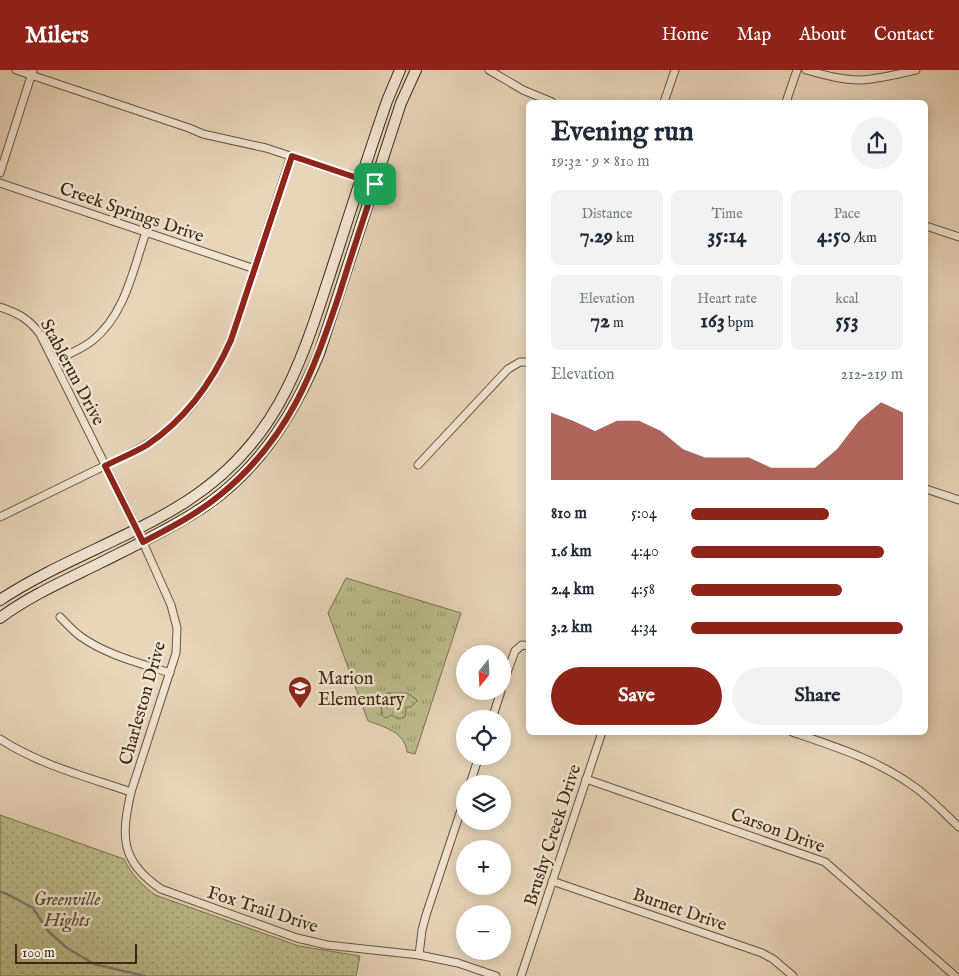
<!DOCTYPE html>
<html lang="en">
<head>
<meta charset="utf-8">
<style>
	:root { --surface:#fff; --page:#f2f2f3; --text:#1f2937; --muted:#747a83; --accent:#8f2418 }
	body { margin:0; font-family:"IM FELL English",serif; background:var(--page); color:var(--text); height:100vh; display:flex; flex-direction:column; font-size:19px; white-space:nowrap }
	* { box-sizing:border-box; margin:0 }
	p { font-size:16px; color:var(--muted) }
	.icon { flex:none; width:28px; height:28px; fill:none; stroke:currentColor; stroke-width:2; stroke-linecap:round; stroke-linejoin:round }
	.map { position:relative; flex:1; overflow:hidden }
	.details { position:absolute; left:526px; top:30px; width:402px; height:635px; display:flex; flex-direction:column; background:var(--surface); border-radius:8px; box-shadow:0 2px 12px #0003 }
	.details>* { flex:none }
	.needle { width:32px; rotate:198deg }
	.buttons { position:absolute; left:456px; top:575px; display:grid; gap:10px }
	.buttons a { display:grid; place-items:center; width:55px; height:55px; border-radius:50%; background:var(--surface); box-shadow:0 2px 12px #0003; font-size:25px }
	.scale { position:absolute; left:15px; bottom:12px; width:122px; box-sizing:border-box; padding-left:5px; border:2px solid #3b2913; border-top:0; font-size:14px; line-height:18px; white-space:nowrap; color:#3b2913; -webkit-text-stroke:4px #f0e4d2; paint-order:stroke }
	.pin { position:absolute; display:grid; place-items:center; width:42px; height:42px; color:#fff; margin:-21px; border-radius:10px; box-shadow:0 2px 8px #0006 }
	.round { display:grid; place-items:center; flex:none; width:52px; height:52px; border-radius:26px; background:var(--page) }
	.summary { display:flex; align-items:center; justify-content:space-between; height:85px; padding:0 25px }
	h1 { font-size:28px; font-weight:700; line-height:38px }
	.stats { display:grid; grid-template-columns:repeat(3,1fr); gap:8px; height:85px; padding:5px 25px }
	.stats div { display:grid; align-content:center; border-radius:8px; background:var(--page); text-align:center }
	.stats b { font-size:21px; font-weight:700 }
	.stats small { font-size:14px; font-weight:400 }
	.stats p { font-size:14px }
	.chart { height:140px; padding:10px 25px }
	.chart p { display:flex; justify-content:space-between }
	.chart svg { width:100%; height:90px; margin-top:5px; fill:var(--accent); opacity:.7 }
	.action { display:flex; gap:10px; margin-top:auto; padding:10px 25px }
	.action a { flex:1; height:58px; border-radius:30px; background:var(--accent); color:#fff; font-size:20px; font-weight:700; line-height:58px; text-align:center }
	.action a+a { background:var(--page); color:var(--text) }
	ul { padding:0 25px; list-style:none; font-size:16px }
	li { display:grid; grid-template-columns:80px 60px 1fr; align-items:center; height:38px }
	li i { height:12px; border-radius:6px; background:var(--accent) }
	header { display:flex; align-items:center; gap:30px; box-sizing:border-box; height:70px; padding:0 25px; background:var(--accent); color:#fff }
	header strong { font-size:24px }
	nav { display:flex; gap:28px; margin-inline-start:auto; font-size:18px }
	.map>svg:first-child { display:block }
	.grass { fill:url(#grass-tufts); stroke:#7b7250 }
	.park { fill:url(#park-dots); stroke:#7b7250 }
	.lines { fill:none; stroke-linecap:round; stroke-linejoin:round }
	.stream { stroke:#767d78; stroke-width:2.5 }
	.minor-casing { stroke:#66543d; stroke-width:9 }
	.secondary-casing { stroke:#3b2913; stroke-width:12 }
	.minor { stroke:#f0e4d2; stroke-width:7 }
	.secondary { stroke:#f0e4d2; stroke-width:10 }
	.route-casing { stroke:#fff; stroke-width:10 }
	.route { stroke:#8f2418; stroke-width:6 }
	.labels { text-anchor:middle; stroke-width:5; stroke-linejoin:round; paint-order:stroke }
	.street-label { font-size:18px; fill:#3b2913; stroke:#f0e4d2 }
	.poi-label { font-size:18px; fill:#3b2913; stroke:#f0e4d2; text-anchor:start }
	.park-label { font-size:18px; font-style:italic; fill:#55462b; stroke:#f0e4d2 }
</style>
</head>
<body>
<header>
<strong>Milers</strong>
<nav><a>Home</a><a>Map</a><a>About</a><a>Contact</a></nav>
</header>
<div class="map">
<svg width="959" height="906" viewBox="0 0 959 906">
	<defs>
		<pattern id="grass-tufts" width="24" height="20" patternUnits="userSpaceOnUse" patternTransform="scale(1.25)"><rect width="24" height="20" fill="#bbbc8c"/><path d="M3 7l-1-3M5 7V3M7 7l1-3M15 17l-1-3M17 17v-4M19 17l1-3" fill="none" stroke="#999971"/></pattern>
		<pattern id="park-dots" width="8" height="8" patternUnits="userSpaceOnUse" patternTransform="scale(1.25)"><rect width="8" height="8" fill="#bbbc8c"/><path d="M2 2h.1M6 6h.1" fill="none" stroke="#999971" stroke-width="1.8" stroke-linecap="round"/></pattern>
	</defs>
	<rect width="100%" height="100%" fill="#e8d5ba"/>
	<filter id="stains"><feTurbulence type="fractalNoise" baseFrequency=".004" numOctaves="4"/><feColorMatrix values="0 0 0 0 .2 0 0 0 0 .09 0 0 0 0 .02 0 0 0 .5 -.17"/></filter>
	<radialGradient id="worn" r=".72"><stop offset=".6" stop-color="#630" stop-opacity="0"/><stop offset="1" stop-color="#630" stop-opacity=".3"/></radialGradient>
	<!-- grass -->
	<path class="grass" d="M346,508l115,35 -46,141 -8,-2c-2,-20 -23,-25 -39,-31l-40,-108z"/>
	<!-- park -->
	<g class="park">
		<polygon points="388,623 407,623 416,629 417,631 411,637 406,637 405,647 398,649 392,645 386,648 381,644 383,625"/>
		<path d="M0,745l124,44c7,15 18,26 31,36l144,51 61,10 -4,20h-356z"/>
	</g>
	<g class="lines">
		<!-- stream -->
		<polyline class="stream" points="0,822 5,823 33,838 49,862 67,878 94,894 145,906"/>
		<!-- minor casing -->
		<g class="minor-casing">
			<g id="minor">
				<polyline points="16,0 189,58 203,64 266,78 375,114"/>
				<polyline points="489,0 523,20 552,32"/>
				<path d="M806,0c18,5 36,10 55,10 18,-1 37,-6 55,-10"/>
				<polyline points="664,32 675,0"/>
				<polyline points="786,32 797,0"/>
				<polyline points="0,103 33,0"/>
				<polyline points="0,113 255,199"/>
				<polyline points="926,156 959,167"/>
				<path d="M0,237c18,6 29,12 40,27l97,195 34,76 6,23 -1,25 -45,139c-10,45 -11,69 30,97l136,49 30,7 92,10 39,8 38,13"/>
				<path d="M54,291c13,-6 26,-11 38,-20 33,-26 41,-71 54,-109"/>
				<polyline points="418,395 508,299 520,292 529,292"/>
				<polyline points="926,419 959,430"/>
				<path d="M0,447c32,-16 64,-31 96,-47 25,-12 50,-23 72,-41 29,-23 48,-55 63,-89l60,-184"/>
				<path d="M60,547c6,6 13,14 20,19 26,19 60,27 90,37"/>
				<polyline points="502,616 515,581 522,575 529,576"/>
				<polyline points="492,649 501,621"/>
				<path d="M792,662c44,15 86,28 124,56 15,11 29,26 43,39"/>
				<path d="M0,669c40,26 87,38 131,53"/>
				<polyline points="586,709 825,792 955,906"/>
				<polyline points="470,714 479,686"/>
				<polyline points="552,811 762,883 773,889 793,906"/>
				<polyline points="419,885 422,860 426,845 465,728"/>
				<polyline points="521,906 602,662"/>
			</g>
		</g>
		<!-- secondary casing -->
		<g class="secondary-casing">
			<g id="secondary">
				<path d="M0,530c59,-39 128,-61 187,-99 94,-61 115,-142 148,-242 17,-53 34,-106 52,-158l13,-31"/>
				<path d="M0,548c31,-23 66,-38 100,-55 32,-16 64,-31 94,-50 61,-37 98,-95 125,-159l82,-251 15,-33"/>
			</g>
		</g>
		<!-- minor -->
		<use href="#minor" class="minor"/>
		<!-- secondary -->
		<use href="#secondary" class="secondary"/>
	</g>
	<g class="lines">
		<!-- route casing -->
		<g class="route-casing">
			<path id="route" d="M292,86l83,28c-12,36 -24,72 -35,108 -27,81 -51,147 -120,203 -23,19 -50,33 -77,47l-38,-76c13,-7 29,-13 42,-21 39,-26 65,-62 84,-105z"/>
		</g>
		<!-- route -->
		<use href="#route" class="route"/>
	</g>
	<!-- icons -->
	<defs>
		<g id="school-pin" transform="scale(1.25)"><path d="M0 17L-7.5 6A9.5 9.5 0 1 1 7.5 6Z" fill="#8f2418" stroke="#f0e4d2"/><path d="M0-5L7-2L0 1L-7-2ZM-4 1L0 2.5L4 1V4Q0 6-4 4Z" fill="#fff"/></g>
	</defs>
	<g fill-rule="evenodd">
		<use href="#school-pin" x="300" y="618"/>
	</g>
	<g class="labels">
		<!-- street labels -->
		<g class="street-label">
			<text transform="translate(132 142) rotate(19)" y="6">Creek Springs Drive</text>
			<text transform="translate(73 302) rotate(62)" y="6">Stablerun Drive</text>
			<text transform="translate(142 633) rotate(-74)" y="6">Charleston Drive</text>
			<text transform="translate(778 760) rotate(20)" y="6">Carson Drive</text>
			<text transform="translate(552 765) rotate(-72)" y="6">Brushy Creek Drive</text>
			<text transform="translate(263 839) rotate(18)" y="6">Fox Trail Drive</text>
			<text transform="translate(680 839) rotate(19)" y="6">Burnet Drive</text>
		</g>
		<!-- poi labels -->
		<g class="poi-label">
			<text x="318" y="614">Marion<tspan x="318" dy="21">Elementary</tspan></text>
		</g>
		<!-- park labels -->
		<g class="park-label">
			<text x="67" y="835">Greenville<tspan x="67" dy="21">Hights</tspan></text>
		</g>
	</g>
	<rect width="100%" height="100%" filter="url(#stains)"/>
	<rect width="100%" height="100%" fill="url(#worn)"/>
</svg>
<div class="buttons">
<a><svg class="needle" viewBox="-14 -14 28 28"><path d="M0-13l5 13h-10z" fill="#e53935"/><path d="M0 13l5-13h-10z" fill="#747a83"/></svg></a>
<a><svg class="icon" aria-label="locate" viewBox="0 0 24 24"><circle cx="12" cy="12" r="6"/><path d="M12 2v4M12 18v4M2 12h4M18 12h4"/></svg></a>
<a><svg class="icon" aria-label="layers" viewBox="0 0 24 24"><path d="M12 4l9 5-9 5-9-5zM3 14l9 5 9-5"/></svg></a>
<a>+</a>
<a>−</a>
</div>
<div class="scale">100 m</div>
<div class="pin" style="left:375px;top:114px;background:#1e9e55"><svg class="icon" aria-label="arrive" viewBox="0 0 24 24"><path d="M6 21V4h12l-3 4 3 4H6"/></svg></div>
<section class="details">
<div class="summary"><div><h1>Evening run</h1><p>19:32 · 9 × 810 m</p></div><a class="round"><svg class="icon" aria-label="share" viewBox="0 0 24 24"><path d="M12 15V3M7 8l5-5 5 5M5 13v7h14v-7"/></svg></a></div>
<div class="stats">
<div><p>Distance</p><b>7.29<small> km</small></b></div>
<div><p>Time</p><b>35:14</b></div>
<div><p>Pace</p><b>4:50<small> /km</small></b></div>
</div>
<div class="stats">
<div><p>Elevation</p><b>72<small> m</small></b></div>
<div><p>Heart rate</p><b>163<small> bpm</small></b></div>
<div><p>kcal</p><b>553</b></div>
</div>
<div class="chart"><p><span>Elevation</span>212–219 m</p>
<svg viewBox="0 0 160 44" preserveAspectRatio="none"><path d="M0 44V11L10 15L20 20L30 15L40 15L50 20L60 29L70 33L80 33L90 33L100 38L110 38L120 38L130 29L140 15L150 6L160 11V44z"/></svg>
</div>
<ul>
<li><b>810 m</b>5:04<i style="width:65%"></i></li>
<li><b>1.6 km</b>4:40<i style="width:91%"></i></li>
<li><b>2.4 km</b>4:58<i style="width:71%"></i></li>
<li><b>3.2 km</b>4:34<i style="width:100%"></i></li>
</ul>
<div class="action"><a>Save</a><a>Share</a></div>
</section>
</div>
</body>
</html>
